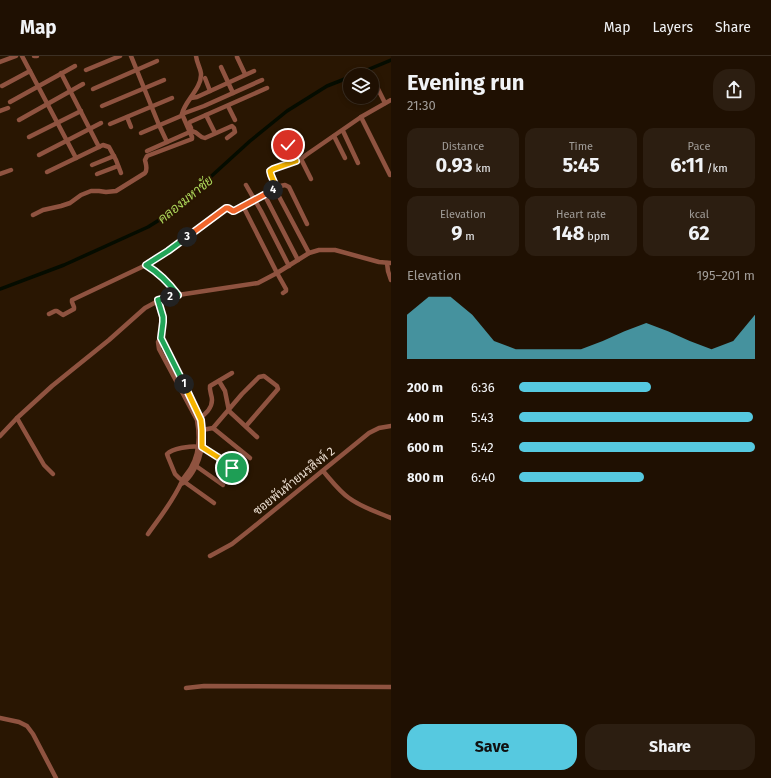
<!DOCTYPE html>
<html lang="en">
<head>
<meta charset="utf-8">
<style>
	:root { --surface:#1f1002; --page:#2c1e11; --text:#f1f3f6; --muted:#a19d99; --line:#3c3024; --accent:#56c9e0 }
	body { margin:0; font-family:"Fira Sans",Sarabun,sans-serif; background:var(--page); color:var(--text); height:100vh; display:flex; flex-direction:column; font-size:15px; white-space:nowrap }
	* { box-sizing:border-box; margin:0 }
	p { font-size:13px; color:var(--muted) }
	.icon { flex:none; width:22px; height:22px; fill:none; stroke:currentColor; stroke-width:2; stroke-linecap:round; stroke-linejoin:round }
	.map { position:relative; flex:1; overflow:hidden }
	.details { display:flex; flex-direction:column; background:var(--surface); width:380px }
	.details>* { flex:none }
	.tools { position:absolute; left:343px; top:12px; display:grid; gap:8px }
	.tools a { display:grid; place-items:center; width:36px; height:36px; border-radius:50%; background:var(--surface); box-shadow:0 2px 6px #0003,0 0 0 1px var(--line); font-size:20px }
	.pin { position:absolute; display:grid; place-items:center; width:34px; height:34px; color:#fff; margin:-17px; border:2px solid #fff; border-radius:50%; box-shadow:0 1px 4px #0007 }
	.km { position:absolute; width:20px; height:20px; margin:-10px; border-radius:50%; background:#222; color:#fff; font-size:11px; line-height:20px; text-align:center }
	.round { display:grid; place-items:center; flex:none; width:42px; height:42px; border-radius:16px; background:var(--page) }
	.overview { display:flex; align-items:center; justify-content:space-between; height:68px; padding:0 16px }
	h1 { font-size:22px; font-weight:700; line-height:30px }
	.figures { display:grid; grid-template-columns:repeat(3,1fr); gap:6px; height:68px; padding:4px 16px }
	.figures div { display:grid; align-content:center; border-radius:10px; background:var(--page); text-align:center }
	.figures b { font-size:20px; font-weight:700 }
	.figures small { font-size:11px; font-weight:400 }
	.figures p { font-size:11px }
	.chart { height:112px; padding:8px 16px }
	.chart p { display:flex; justify-content:space-between }
	.chart svg { width:100%; height:72px; margin-top:4px; fill:var(--accent); opacity:.7 }
	.primary-button { display:flex; gap:8px; margin-top:auto; padding:8px 16px }
	.primary-button a { flex:1; height:46px; border-radius:16px; background:var(--accent); color:#111; font-size:16px; font-weight:700; line-height:46px; text-align:center }
	.primary-button a+a { background:var(--page); color:var(--text) }
	ul { padding:0 16px; list-style:none; font-size:13px }
	li { display:grid; grid-template-columns:64px 48px 1fr; align-items:center; height:30px }
	li i { height:10px; border-radius:5px; background:var(--accent) }
	header { display:flex; align-items:center; gap:24px; box-sizing:border-box; height:56px; padding:0 20px; background:var(--surface); border-bottom:1px solid var(--line) }
	header strong { font-size:19px }
	nav { display:flex; gap:22px; margin-inline-start:auto; font-size:14px }
	main { display:flex; flex:1; min-height:0 }
	.map>svg:first-child { display:block }
	.lines { fill:none; stroke-linecap:round; stroke-linejoin:round }
	.canal { stroke:#050c00; stroke-width:3.5 }
	.minor { stroke:#8f5340; stroke-width:4.5 }
	.split-1-casing { stroke:#fff; stroke-width:8 }
	.split-2-casing { stroke:#fff; stroke-width:8 }
	.split-3-casing { stroke:#fff; stroke-width:8 }
	.split-4-casing { stroke:#fff; stroke-width:8 }
	.split-5-casing { stroke:#fff; stroke-width:8 }
	.split-1 { stroke:#f5b400; stroke-width:5 }
	.split-2 { stroke:#22a559; stroke-width:5 }
	.split-3 { stroke:#22a559; stroke-width:5 }
	.split-4 { stroke:#f0652b; stroke-width:5 }
	.split-5 { stroke:#f5b400; stroke-width:5 }
	.labels { text-anchor:middle; stroke-width:3.5; stroke-linejoin:round; paint-order:stroke }
	.street-label { font-size:12px; fill:#ecdfd2; stroke:#291602 }
	.water-label { font-size:13px; font-style:italic; fill:#add75a; stroke:#291602 }
</style>
</head>
<body>
<header>
<strong>Map</strong>
<nav><a>Map</a><a>Layers</a><a>Share</a></nav>
</header>
<main>
<div class="map">
<svg width="391" height="722" viewBox="0 0 391 722">
	<rect width="100%" height="100%" fill="#291602"/>
	<g class="lines">
		<!-- canal -->
		<g class="canal">
			<polyline points="355,19 391,4"/>
			<polyline points="0,233 64,209 148,171 172,156 250,85 287,55 327,30 350,21"/>
		</g>
		<!-- minor -->
		<g class="minor">
			<polyline points="22,0 76,102"/>
			<polyline points="34,0 37,0"/>
			<polyline points="131,0 159,69 167,86"/>
			<polyline points="237,1 245,18"/>
			<polyline points="0,6 16,0"/>
			<polyline points="221,11 233,37"/>
			<polyline points="86,14 120,0"/>
			<polyline points="61,17 99,91"/>
			<polyline points="205,22 210,35"/>
			<polyline points="375,27 385,47"/>
			<polyline points="2,30 30,15"/>
			<polyline points="93,33 157,5"/>
			<polyline points="191,42 197,41 254,15"/>
			<polyline points="10,46 75,10"/>
			<polyline points="102,50 164,24"/>
			<polyline points="228,50 235,64"/>
			<polyline points="0,55 8,52"/>
			<polyline points="182,58 204,50 262,24"/>
			<polyline points="206,59 215,77"/>
			<polyline points="127,61 131,71"/>
			<polyline points="361,61 390,119"/>
			<polyline points="19,64 83,28"/>
			<polyline points="110,68 172,42"/>
			<polyline points="191,72 189,68 190,66 267,32"/>
			<polyline points="343,75 358,107"/>
			<polyline points="141,77 181,60"/>
			<polyline points="334,80 345,102"/>
			<polyline points="29,81 81,55"/>
			<polyline points="282,82 286,88 289,91 296,105"/>
			<path d="M147,95l45,-20c8,2 7,7 13,7l27,-12 2,2 1,4 -8,6"/>
			<polyline points="39,99 101,67"/>
			<polyline points="301,103 311,123"/>
			<polyline points="92,109 114,100"/>
			<polyline points="47,116 103,89 109,91 116,104 121,117"/>
			<polyline points="0,118 11,114"/>
			<polyline points="97,118 118,110"/>
			<polyline points="246,129 261,155 289,210"/>
			<polyline points="276,131 271,119 271,115 273,113 301,103 306,99 361,61 391,44"/>
			<polyline points="275,133 309,197"/>
			<polyline points="264,138 298,204"/>
			<polyline points="243,150 277,217 286,233 286,235 283,237"/>
			<path d="M33,159l10,-5 18,-4 9,-3 11,-8 10,-4h8l7,1 10,-1 29,-18c3,-4 1,-8 0,-13l2,-4 45,-17v-2l-10,-23c2,-12 20,-26 19,-40 0,-5 -4,-10 -5,-18"/>
			<polyline points="387,207 388,215 391,224"/>
			<path d="M146,209c13,8 23,18 32,30"/>
			<polyline points="49,258 55,255 57,255 63,259 74,253 74,251 72,246 72,244 146,209 168,195 226,152 230,152 233,155 237,154 276,131 285,129 289,131 307,168"/>
			<path d="M161,282l6,15 30,59c8,20 7,43 -5,61 -3,4 -6,9 -11,11"/>
			<polyline points="219,325 225,335 229,355 257,381"/>
			<polyline points="17,362 44,409 53,418"/>
			<path d="M198,363c7,-4 14,-11 14,-19 0,-5 -3,-9 -2,-14l22,-13"/>
			<polyline points="213,372 242,338 259,321 264,320 277,330 278,333 246,370"/>
			<polyline points="202,374 213,372 250,402"/>
			<polyline points="0,380 17,362 52,330 109,284 145,252 158,245 178,239 258,227 277,217 309,197 319,194 335,194 379,206 391,207"/>
			<polyline points="196,410 223,429"/>
			<path d="M323,415c8,9 16,20 26,27 12,9 28,14 42,20"/>
			<path d="M214,447l-35,-25 -4,-4 -7,-17 -1,-3c4,-4 9,-5 14,-6 7,-1 15,-3 22,0 8,3 21,14 28,20"/>
			<path d="M148,478c12,-17 26,-34 34,-53 2,-4 6,-8 9,-13 8,-14 9,-32 6,-48l-38,-71 -1,-7c9,-13 4,-28 0,-41"/>
			<polyline points="210,500 232,488 251,473 369,377 379,372 391,370"/>
			<polyline points="186,632 204,630 391,631"/>
			<polyline points="0,662 19,666 27,670 33,678 56,722"/>
		</g>
	</g>
	<g class="lines">
		<!-- split-1 casing -->
		<g class="split-1-casing">
			<polyline id="split-1" points="184,328 201,364 202,374 202,391 224,405 232,412"/>
		</g>
		<!-- split-2 casing -->
		<g class="split-2-casing">
			<polyline id="split-2" points="170,241 158,244 163,261 163,266 161,282 184,328"/>
		</g>
		<!-- split-3 casing -->
		<g class="split-3-casing">
			<path id="split-3" d="M170,241l8,-2c-9,-12 -19,-22 -32,-30l22,-14 19,-14"/>
		</g>
		<!-- split-4 casing -->
		<g class="split-4-casing">
			<polyline id="split-4" points="187,181 226,152 228,152 233,155 234,155 273,134"/>
		</g>
		<!-- split-5 casing -->
		<g class="split-5-casing">
			<polyline id="split-5" points="273,134 276,131 271,119 270,115 273,113 296,105 288,89"/>
		</g>
		<!-- split-1 -->
		<use href="#split-1" class="split-1"/>
		<!-- split-2 -->
		<use href="#split-2" class="split-2"/>
		<!-- split-3 -->
		<use href="#split-3" class="split-3"/>
		<!-- split-4 -->
		<use href="#split-4" class="split-4"/>
		<!-- split-5 -->
		<use href="#split-5" class="split-5"/>
	</g>
	<g class="labels">
		<!-- street labels -->
		<g class="street-label">
			<text transform="translate(294 425) rotate(-39)" y="4">ซอยพันท้ายนรสิงห์ 2</text>
		</g>
		<!-- water labels -->
		<g class="water-label">
			<text transform="translate(185 143) rotate(-39)" y="5">คลองมหาชัย</text>
		</g>
	</g>
</svg>
<div class="tools">
<a><svg class="icon" aria-label="layers" viewBox="0 0 24 24"><path d="M12 4l9 5-9 5-9-5zM3 14l9 5 9-5"/></svg></a>
</div>
<div class="pin" style="left:232px;top:412px;background:#1e9e55"><svg class="icon" aria-label="arrive" viewBox="0 0 24 24"><path d="M6 21V4h12l-3 4 3 4H6"/></svg></div>
<div class="pin" style="left:288px;top:89px;background:#d93025"><svg class="icon" aria-label="check" viewBox="0 0 24 24"><path d="M5 12l5 5 9-10"/></svg></div>
<b class="km" style="left:184px;top:328px">1</b>
<b class="km" style="left:170px;top:241px">2</b>
<b class="km" style="left:187px;top:181px">3</b>
<b class="km" style="left:273px;top:134px">4</b>
</div>
<section class="details">
<div class="overview"><div><h1>Evening run</h1><p>21:30</p></div><a class="round"><svg class="icon" aria-label="share" viewBox="0 0 24 24"><path d="M12 15V3M7 8l5-5 5 5M5 13v7h14v-7"/></svg></a></div>
<div class="figures">
<div><p>Distance</p><b>0.93<small> km</small></b></div>
<div><p>Time</p><b>5:45</b></div>
<div><p>Pace</p><b>6:11<small> /km</small></b></div>
</div>
<div class="figures">
<div><p>Elevation</p><b>9<small> m</small></b></div>
<div><p>Heart rate</p><b>148<small> bpm</small></b></div>
<div><p>kcal</p><b>62</b></div>
</div>
<div class="chart"><p><span>Elevation</span>195–201 m</p>
<svg viewBox="0 0 160 44" preserveAspectRatio="none"><path d="M0 44V17L10 6L20 6L30 17L40 33L50 38L60 38L70 38L80 38L90 33L100 27L110 22L120 27L130 33L140 38L150 33L160 17V44z"/></svg>
</div>
<ul>
<li><b>200 m</b>6:36<i style="width:56%"></i></li>
<li><b>400 m</b>5:43<i style="width:99%"></i></li>
<li><b>600 m</b>5:42<i style="width:100%"></i></li>
<li><b>800 m</b>6:40<i style="width:53%"></i></li>
</ul>
<div class="primary-button"><a>Save</a><a>Share</a></div>
</section>
</main>
</body>
</html>
